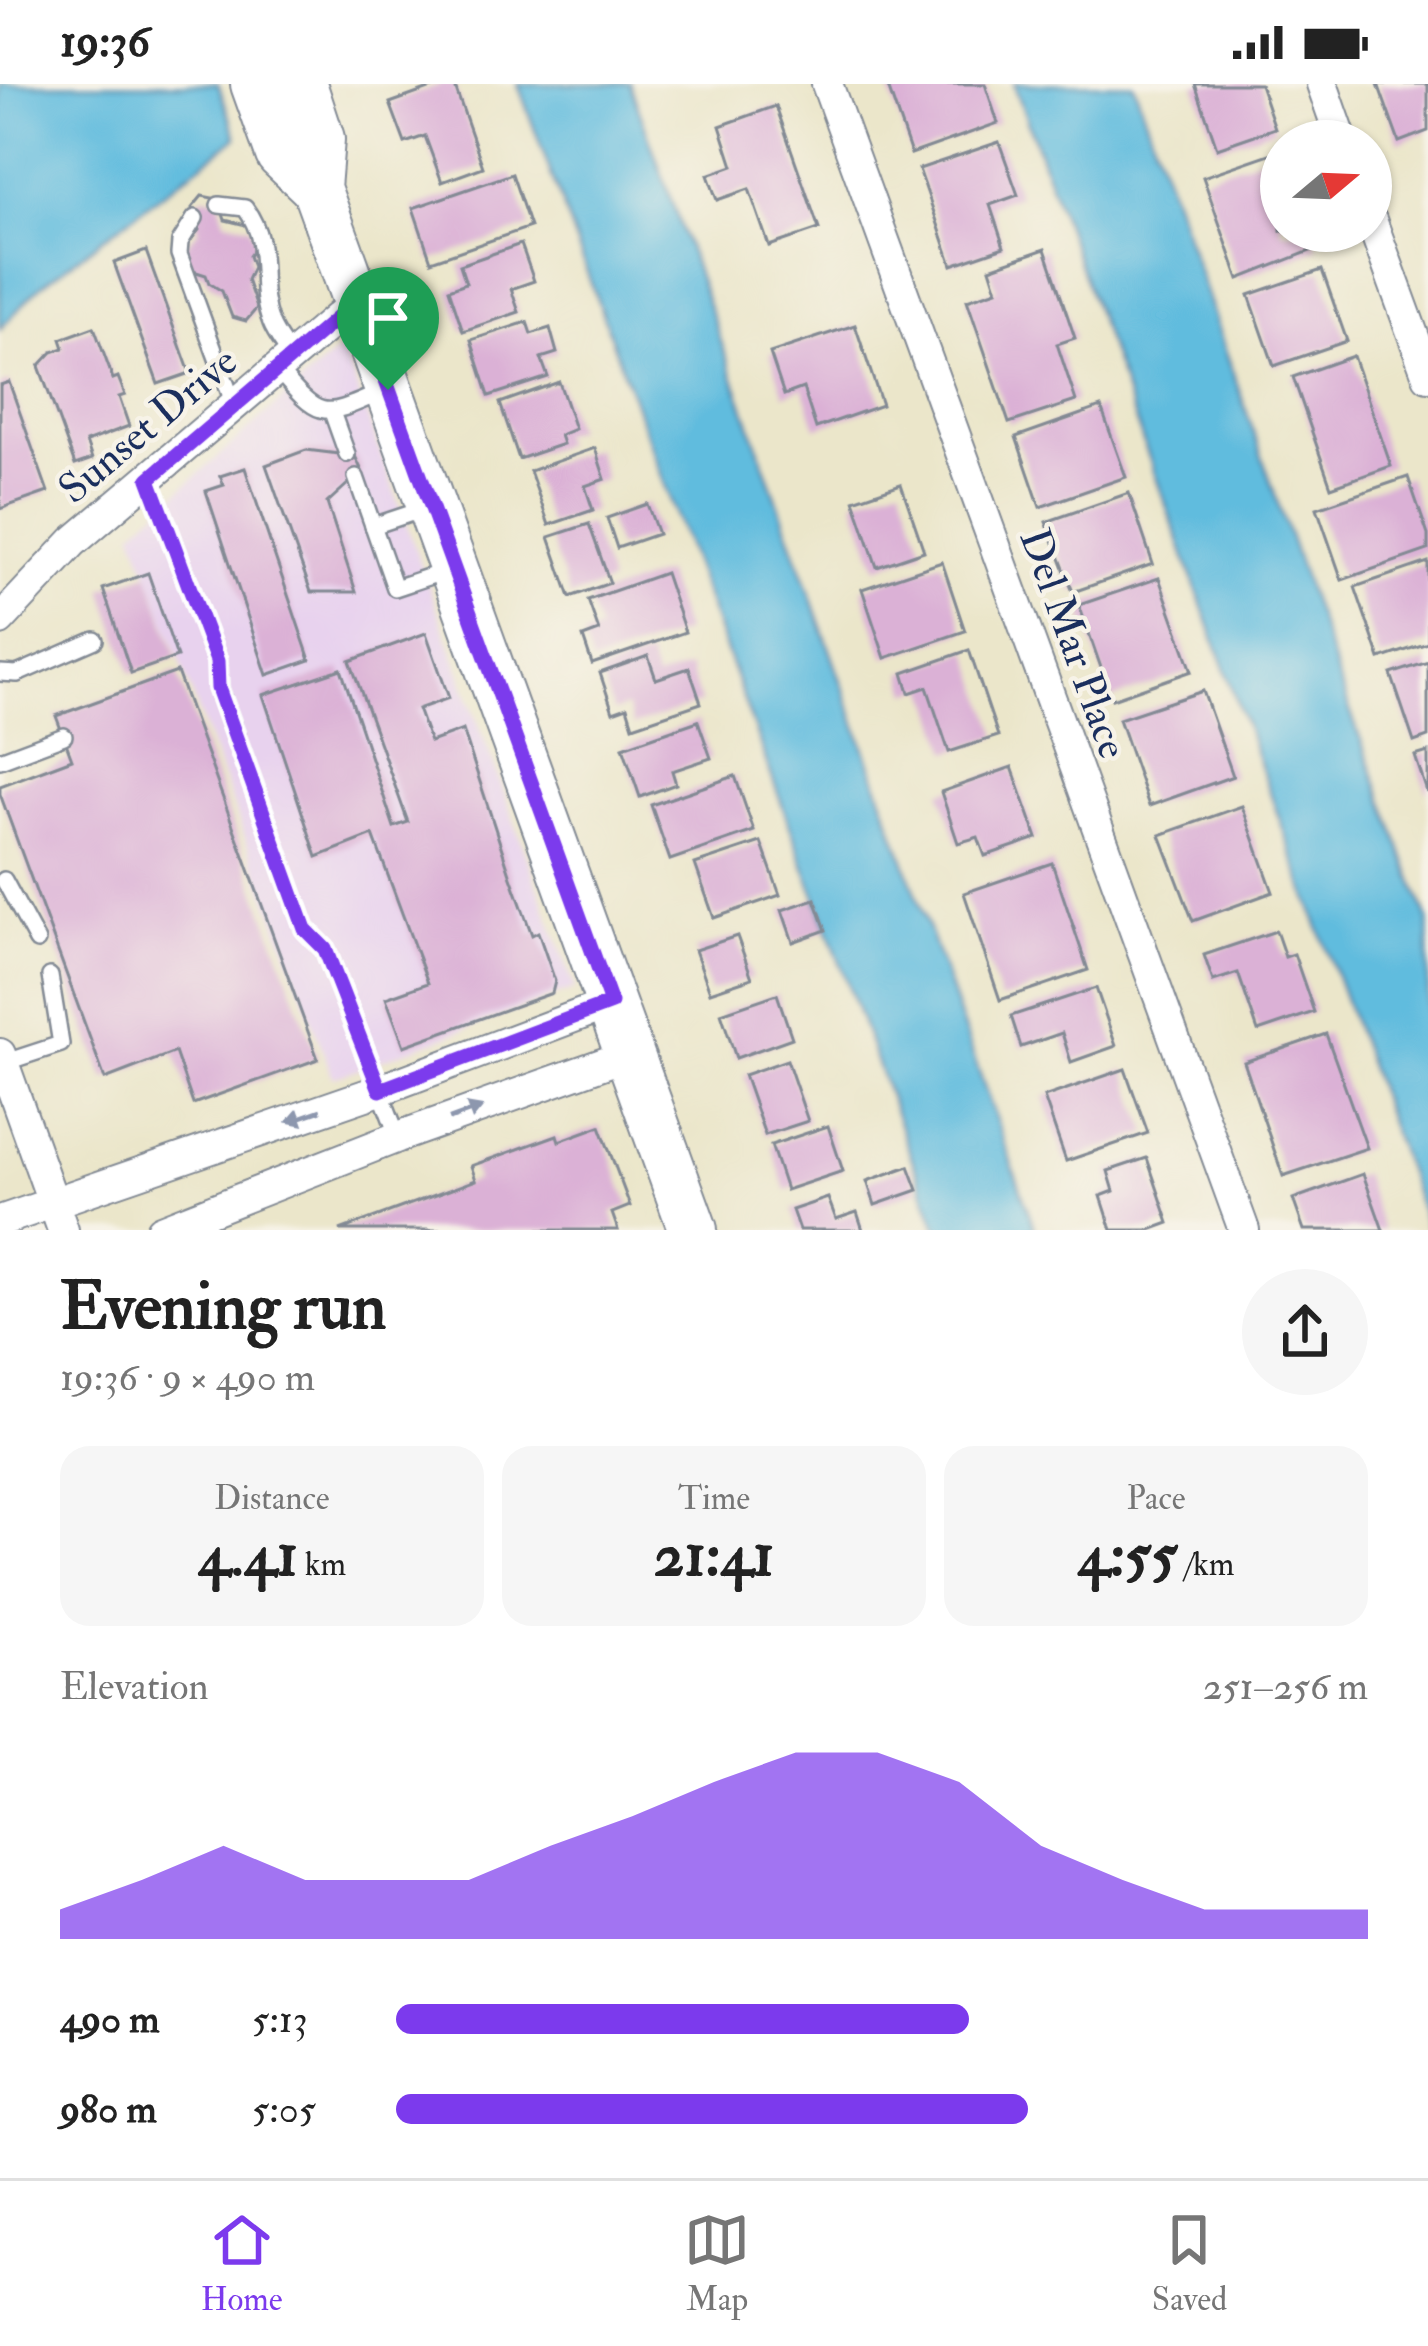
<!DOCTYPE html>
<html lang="en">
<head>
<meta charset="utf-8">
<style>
	:root { --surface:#fff; --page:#f6f6f6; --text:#222; --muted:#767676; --line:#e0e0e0; --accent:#7c3aed }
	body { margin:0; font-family:"IM FELL Double Pica",serif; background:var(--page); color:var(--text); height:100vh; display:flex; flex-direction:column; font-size:45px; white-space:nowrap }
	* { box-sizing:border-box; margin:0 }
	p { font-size:39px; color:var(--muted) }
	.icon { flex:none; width:66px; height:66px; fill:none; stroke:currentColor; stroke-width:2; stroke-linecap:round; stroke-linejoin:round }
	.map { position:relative; height:1146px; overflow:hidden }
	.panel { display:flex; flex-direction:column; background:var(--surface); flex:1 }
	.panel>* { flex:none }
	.needle { width:78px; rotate:71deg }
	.controls { position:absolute; left:1260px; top:36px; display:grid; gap:24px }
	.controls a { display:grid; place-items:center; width:132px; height:132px; border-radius:50%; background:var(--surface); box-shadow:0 3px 9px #0004; font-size:60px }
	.pin { position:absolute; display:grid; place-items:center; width:102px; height:102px; color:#fff; margin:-123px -51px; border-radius:50% 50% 50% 0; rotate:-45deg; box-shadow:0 0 12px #0007 }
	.pin .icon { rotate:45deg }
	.round { display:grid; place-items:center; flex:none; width:126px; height:126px; border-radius:63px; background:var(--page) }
	.overview { display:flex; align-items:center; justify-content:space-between; height:204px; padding:0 60px }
	h1 { font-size:66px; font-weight:700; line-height:90px }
	.figures { display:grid; grid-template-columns:repeat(3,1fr); gap:18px; height:204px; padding:12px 60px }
	.figures div { display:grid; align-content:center; border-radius:30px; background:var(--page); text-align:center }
	.figures b { font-size:60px; font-weight:700 }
	.figures small { font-size:33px; font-weight:400 }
	.figures p { font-size:33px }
	.chart { height:336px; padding:24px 60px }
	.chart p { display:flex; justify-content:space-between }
	.chart svg { width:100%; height:216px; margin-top:12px; fill:var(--accent); opacity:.7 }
	ul { padding:0 60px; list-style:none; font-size:39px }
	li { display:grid; grid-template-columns:192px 144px 1fr; align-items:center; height:90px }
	li i { height:30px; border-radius:15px; background:var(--accent) }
	.status { display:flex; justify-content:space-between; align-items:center; height:84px; padding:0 60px; background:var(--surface); direction:ltr }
	.status svg { height:33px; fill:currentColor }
	.menu { display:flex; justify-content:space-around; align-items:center; height:168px; border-top:3px solid var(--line); background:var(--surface); font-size:33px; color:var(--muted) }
	.menu a { display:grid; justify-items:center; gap:6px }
	.menu .selected { color:var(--accent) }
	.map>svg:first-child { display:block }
	.built { fill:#e8d2ee }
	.water { fill:#60bcde; stroke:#3e769e; stroke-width:3 }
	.building { fill:#dbb1d6 }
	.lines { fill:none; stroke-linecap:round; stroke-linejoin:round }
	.lane-casing { stroke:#838a94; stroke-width:20 }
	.street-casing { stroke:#838a94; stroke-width:34 }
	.primary-casing { stroke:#838a94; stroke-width:52 }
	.lane { stroke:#fff; stroke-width:15 }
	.street { stroke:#fff; stroke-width:30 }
	.primary { stroke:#fff; stroke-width:48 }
	.oneway { fill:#8d97ae }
	.route-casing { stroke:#fff; stroke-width:24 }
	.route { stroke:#7c3aed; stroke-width:15 }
	.labels { text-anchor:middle; stroke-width:9; stroke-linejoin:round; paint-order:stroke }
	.street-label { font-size:42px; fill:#1b2f5e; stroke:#f7f3e8 }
</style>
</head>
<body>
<div class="status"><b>19:36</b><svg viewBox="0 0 49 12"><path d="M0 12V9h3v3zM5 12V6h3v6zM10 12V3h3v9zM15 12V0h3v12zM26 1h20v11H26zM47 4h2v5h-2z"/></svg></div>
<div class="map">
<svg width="1428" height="1146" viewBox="0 0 1428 1146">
	<rect width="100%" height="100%" fill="#f7f3e8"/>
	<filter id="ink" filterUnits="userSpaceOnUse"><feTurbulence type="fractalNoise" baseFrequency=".00833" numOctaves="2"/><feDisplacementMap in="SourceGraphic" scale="24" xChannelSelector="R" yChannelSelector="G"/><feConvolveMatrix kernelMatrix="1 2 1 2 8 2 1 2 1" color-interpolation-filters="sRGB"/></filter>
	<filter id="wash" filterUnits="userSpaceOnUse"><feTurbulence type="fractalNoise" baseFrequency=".004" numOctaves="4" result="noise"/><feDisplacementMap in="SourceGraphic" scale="48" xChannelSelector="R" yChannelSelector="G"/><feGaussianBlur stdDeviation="2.7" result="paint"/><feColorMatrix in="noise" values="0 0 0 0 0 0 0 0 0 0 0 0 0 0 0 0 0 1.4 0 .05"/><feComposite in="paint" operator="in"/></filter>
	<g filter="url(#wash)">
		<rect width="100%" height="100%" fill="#ebe6ca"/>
		<!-- built -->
		<polygon class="built" points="342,263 575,905 333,994 133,448"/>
		<!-- water -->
		<g class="water">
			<polygon points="0,0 218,0 237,53 39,203 0,245"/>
			<polygon points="518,0 630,0 1035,1146 938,1146"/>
			<polygon points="1014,0 1134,0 1339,597 1428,837 1428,1146"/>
		</g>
		<g id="blocks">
			<!-- building -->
			<g class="building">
				<polygon points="443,0 454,0 483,83 442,98 425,52 405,59 390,19"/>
				<polygon points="887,0 985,0 998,39 911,70"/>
				<polygon points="1195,0 1260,0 1275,44 1217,64"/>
				<polygon points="1378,0 1428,0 1428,47 1399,58"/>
				<polygon points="776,22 819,145 769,162 749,105 717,116 708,91 733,82 720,42"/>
				<polygon points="999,58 1018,111 990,121 1004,163 952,181 919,85"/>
				<polygon points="1281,66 1281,147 1311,147 1318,164 1239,195 1203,93"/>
				<polygon points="512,90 530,143 431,177 413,124"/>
				<polygon points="202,112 218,115 225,136 250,142 257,161 249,172 253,183 247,196 257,224 246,237 232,233 222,207 209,199 206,191 190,186 183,165 199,146 192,124"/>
				<polygon points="521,160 534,197 511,205 519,228 463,247 449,205 466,199 460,181"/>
				<polygon points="1045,165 1075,254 1057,260 1076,317 1009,339 967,216 997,206 990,184"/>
				<polygon points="146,167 190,289 158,300 114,179"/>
				<polygon points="1322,186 1347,257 1274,282 1249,211"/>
				<polygon points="527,238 531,250 550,244 557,269 541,274 548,293 489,312 471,256"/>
				<polygon points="855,241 882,321 816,344 803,304 784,311 770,269"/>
				<polygon points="94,243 113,295 118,293 125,311 119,313 129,342 86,358 92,375 75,381 39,282 52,268 64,264 61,255"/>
				<polygon points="1353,272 1391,382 1331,403 1293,293"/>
				<polygon points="9,298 48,408 0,425 0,301"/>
				<polygon points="559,298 575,345 560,351 563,360 519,375 500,319"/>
				<polygon points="1101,323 1126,393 1040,423 1016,353"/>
				<polygon points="595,364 605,395 585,402 593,426 549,441 530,387"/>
				<polygon points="306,366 355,372 362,387 327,419 356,508 311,508 266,381"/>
				<polygon points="245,384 310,576 267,591 206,407 224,401 220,392"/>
				<polygon points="1408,393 1428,451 1428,466 1342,496 1317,424"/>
				<polygon points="901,400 924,467 877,483 854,416"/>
				<polygon points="1129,409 1153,480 1073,508 1046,438"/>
				<polygon points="647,420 658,450 617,464 607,434"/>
				<polygon points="589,440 610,499 570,513 549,453"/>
				<polygon points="942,478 965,547 885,574 862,505"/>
				<polygon points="1428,478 1428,559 1380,575 1355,503"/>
				<polygon points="148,489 177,573 131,589 103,505"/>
				<polygon points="665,489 685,548 592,580 583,553 599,547 588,516"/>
				<polygon points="1159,494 1192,587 1112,615 1079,521"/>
				<polygon points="426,549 449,614 418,625 430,658 463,646 511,793 532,851 538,848 555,897 552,909 404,962 386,914 428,899 373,751 317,773 263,611 341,585 394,743 408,738 350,577"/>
				<polygon points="969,566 998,652 949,668 927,603 909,609 903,589"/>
				<polygon points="648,572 656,595 689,584 701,619 633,642 627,623 613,628 600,589"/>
				<polygon points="1428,578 1428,653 1414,658 1391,590"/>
				<polygon points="177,588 318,975 193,1020 175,968 105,995 0,710 0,702 72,675 56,632"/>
				<polygon points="1203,607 1233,692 1149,722 1119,635"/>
				<polygon points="698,637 711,674 672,687 676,700 640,713 623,663"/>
				<polygon points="1428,668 1428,708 1427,708 1415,672"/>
				<polygon points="1012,683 1037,754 985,772 978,753 958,759 941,708"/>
				<polygon points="735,692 754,747 670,776 651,721"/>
				<polygon points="1242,722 1273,808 1193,837 1160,751"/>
				<polygon points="761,758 780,811 714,834 695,780"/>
				<polygon points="1052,779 1088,886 1000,916 964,809"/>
				<polygon points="815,815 826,846 793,858 782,826"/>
				<polygon points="1276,847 1285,873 1294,870 1314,928 1258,947 1238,889 1213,897 1204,871"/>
				<polygon points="737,852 752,894 710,908 695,866"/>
				<polygon points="1096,904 1116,962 1071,978 1062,949 1021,963 1011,932"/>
				<polygon points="777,910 792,954 736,974 721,929"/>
				<polygon points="1326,950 1367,1064 1283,1092 1244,978"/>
				<polygon points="787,976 808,1037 765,1051 744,991"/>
				<polygon points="1125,985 1148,1049 1066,1077 1044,1013"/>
				<polygon points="600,1042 630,1122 612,1129 618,1146 340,1146 476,1096 471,1082 557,1051 559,1057"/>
				<polygon points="828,1042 843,1087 786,1106 771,1061"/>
				<polygon points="1147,1074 1169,1139 1150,1146 1112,1146 1101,1112 1114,1107 1108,1087"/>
				<polygon points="909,1082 918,1106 875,1121 867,1097"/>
				<polygon points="1363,1090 1383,1146 1304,1146 1293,1115"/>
				<polygon points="828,1114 836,1135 857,1128 863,1146 799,1146 792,1126"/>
			</g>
		</g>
	</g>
	<g filter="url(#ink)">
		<use href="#blocks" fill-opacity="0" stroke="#838a94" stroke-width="3"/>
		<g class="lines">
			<!-- lane casing -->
			<g class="lane-casing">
				<g id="lane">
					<path d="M219,121l26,3c29,39 10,76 26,115 4,11 14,23 21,34"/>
					<polyline points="195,134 180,158 179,170 234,321"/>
					<path d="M277,285c45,53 45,49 107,22"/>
					<polyline points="332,328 347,370"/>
					<polyline points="356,393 395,504 446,487"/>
					<polyline points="149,395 217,577 219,604 305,845 325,865 398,1053"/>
					<polyline points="373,442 427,424"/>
					<polyline points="0,589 17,590 95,556"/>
					<polyline points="0,676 64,652"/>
					<polyline points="4,796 37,857"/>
					<polyline points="3,979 61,960 50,892"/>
				</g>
			</g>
			<!-- street casing -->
			<g class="street-casing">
				<g id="street">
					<polyline points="827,0 1244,1146"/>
					<polyline points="1322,0 1342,57"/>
					<polyline points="1371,136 1428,292"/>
					<polyline points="0,536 73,458 357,217"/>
					<polyline points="0,970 63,1146"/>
					<polyline points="0,1137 380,1006 611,919"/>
					<polyline points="161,1146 398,1053 630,970"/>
				</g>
			</g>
			<!-- primary casing -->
			<g class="primary-casing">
				<g id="primary">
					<polyline points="255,0 280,70 316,104"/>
					<polyline points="302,0 320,55 316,104 693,1146"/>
				</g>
			</g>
			<!-- lane -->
			<use href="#lane" class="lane"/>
			<!-- street -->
			<use href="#street" class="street"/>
			<!-- primary -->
			<use href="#primary" class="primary"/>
		</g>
		<!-- one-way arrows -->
		<defs><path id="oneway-solid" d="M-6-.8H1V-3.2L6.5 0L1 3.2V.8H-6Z" transform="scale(3)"/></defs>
		<g class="oneway">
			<use href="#oneway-solid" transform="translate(466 1029) rotate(-20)"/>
			<use href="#oneway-solid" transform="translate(304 1032) rotate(161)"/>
		</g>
	</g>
	<g class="lines" filter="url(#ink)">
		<!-- route casing -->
		<g class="route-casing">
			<polygon id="route" points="357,217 611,919 380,1006 325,865 305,845 218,604 217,577 149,395"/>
		</g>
		<!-- route -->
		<use href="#route" class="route"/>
	</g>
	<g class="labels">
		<!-- street labels -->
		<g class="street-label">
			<text transform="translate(147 340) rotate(-40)" y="15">Sunset Drive</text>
			<text transform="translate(1075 559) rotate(70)" y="15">Del Mar Place</text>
		</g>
	</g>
</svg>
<div class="controls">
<a><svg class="needle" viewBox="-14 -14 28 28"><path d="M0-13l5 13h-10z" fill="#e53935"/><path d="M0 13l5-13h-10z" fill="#767676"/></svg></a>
</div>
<div class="pin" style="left:388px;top:306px;background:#1e9e55"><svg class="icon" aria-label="arrive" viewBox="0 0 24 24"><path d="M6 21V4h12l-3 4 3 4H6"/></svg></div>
</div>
<section class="panel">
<div class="overview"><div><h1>Evening run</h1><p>19:36 · 9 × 490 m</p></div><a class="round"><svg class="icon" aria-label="share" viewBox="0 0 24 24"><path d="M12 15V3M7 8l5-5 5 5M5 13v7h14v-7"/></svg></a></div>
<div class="figures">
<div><p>Distance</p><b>4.41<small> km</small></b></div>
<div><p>Time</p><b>21:41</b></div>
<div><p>Pace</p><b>4:55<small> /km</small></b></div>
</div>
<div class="chart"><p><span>Elevation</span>251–256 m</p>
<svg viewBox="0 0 160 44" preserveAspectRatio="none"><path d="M0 44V38L10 32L20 25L30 32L40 32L50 32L60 25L70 19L80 12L90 6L100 6L110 12L120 25L130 32L140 38L150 38L160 38V44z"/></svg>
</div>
<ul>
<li><b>490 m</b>5:13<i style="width:59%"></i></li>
<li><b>980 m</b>5:05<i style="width:65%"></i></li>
</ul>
</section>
<nav class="menu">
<a class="selected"><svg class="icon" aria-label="home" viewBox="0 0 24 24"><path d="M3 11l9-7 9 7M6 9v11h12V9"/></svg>Home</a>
<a><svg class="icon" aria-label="map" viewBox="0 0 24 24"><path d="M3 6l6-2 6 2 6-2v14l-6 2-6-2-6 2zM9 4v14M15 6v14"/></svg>Map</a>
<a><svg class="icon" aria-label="saved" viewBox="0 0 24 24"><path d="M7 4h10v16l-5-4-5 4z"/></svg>Saved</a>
</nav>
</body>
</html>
